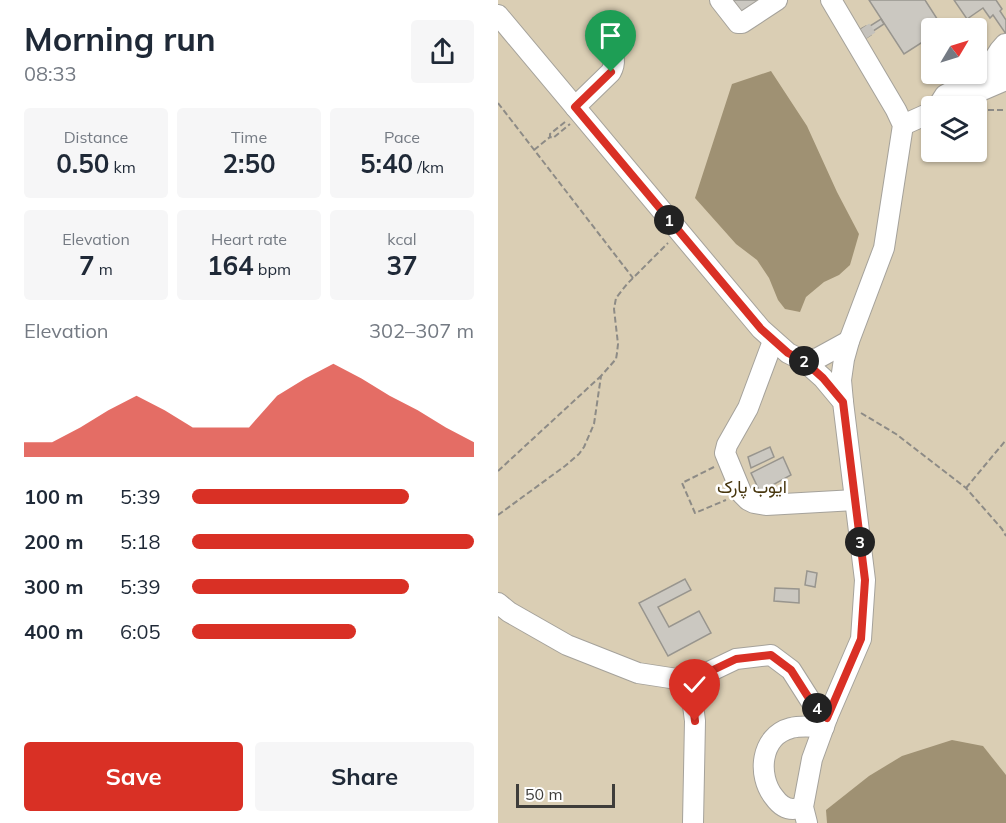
<!DOCTYPE html>
<html lang="en">
<head>
<meta charset="utf-8">
<style>
	:root { --surface:#fff; --page:#f6f6f7; --text:#1f2937; --muted:#747a83; --accent:#d93025 }
	body { margin:0; font-family:Mulish,Vazirmatn,sans-serif; background:var(--page); color:var(--text); height:100vh; display:flex; flex-direction:column; font-size:22px; white-space:nowrap }
	* { box-sizing:border-box; margin:0 }
	p { font-size:20px; color:var(--muted) }
	.icon { flex:none; width:33px; height:33px; fill:none; stroke:currentColor; stroke-width:2; stroke-linecap:round; stroke-linejoin:round }
	.map { position:relative; flex:1; overflow:hidden }
	.drawer { display:flex; flex-direction:column; background:var(--surface); width:498px }
	.drawer>* { flex:none }
	.needle { width:39px; rotate:52deg }
	.controls { position:absolute; left:423px; top:18px; display:grid; gap:12px }
	.controls a { display:grid; place-items:center; width:66px; height:66px; border-radius:6px; background:var(--surface); box-shadow:0 2px 4px #0004; font-size:30px }
	.scale { position:absolute; left:18px; bottom:15px; width:99px; box-sizing:border-box; padding-left:6px; border:3px solid #3e3d3a; border-top:0; font-size:16px; line-height:21px; white-space:nowrap; color:#3e3d3a; -webkit-text-stroke:4px #fff; paint-order:stroke }
	.pin { position:absolute; display:grid; place-items:center; width:51px; height:51px; color:#fff; margin:-62px -26px; border-radius:50% 50% 50% 0; rotate:-45deg; box-shadow:0 0 6px #0007 }
	.pin .icon { rotate:45deg }
	.km { position:absolute; width:30px; height:30px; margin:-15px; border-radius:50%; background:#222; color:#fff; font-size:16px; line-height:30px; text-align:center }
	.round { display:grid; place-items:center; flex:none; width:63px; height:63px; border-radius:6px; background:var(--page) }
	.summary { display:flex; align-items:center; justify-content:space-between; height:102px; padding:0 24px }
	h1 { font-size:33px; font-weight:700; line-height:45px }
	.figures { display:grid; grid-template-columns:repeat(3,1fr); gap:9px; height:102px; padding:6px 24px }
	.figures div { display:grid; align-content:center; border-radius:6px; background:var(--page); text-align:center }
	.figures b { font-size:26px; font-weight:700 }
	.figures small { font-size:16px; font-weight:400 }
	.figures p { font-size:16px }
	.chart { height:168px; padding:12px 24px }
	.chart p { display:flex; justify-content:space-between }
	.chart svg { width:100%; height:108px; margin-top:6px; fill:var(--accent); opacity:.7 }
	.cta { display:flex; gap:12px; margin-top:auto; padding:12px 24px }
	.cta a { flex:1; height:69px; border-radius:6px; background:var(--accent); color:#fff; font-size:24px; font-weight:700; line-height:69px; text-align:center }
	.cta a+a { background:var(--page); color:var(--text) }
	ul { padding:0 24px; list-style:none; font-size:20px }
	li { display:grid; grid-template-columns:96px 72px 1fr; align-items:center; height:45px }
	li i { height:15px; border-radius:8px; background:var(--accent) }
	main { display:flex; flex:1; min-height:0 }
	.map>svg:first-child { display:block }
	.green { fill:#daceb4; fill-rule:evenodd }
	.water { fill:#9f9173 }
	.building { fill:#cbc8c1; stroke:#98958e; stroke-width:1.5 }
	.lines { fill:none; stroke-linecap:round; stroke-linejoin:round }
	.minor-tunnel { stroke:#c5c2bc; stroke-width:20; stroke-dasharray:20 10; stroke-linecap:butt }
	.minor-casing { stroke:#a5a29b; stroke-width:22 }
	.path { stroke:#8d8b86; stroke-width:2; stroke-dasharray:6 3; stroke-linecap:butt }
	.minor { stroke:#fff; stroke-width:20 }
	.route-casing { stroke:#fff; stroke-width:12 }
	.route { stroke:#d93025; stroke-width:8 }
	.labels { text-anchor:middle; stroke-width:5; stroke-linejoin:round; paint-order:stroke }
	.park-label { font-size:18px; fill:#47360e; stroke:#fff }
</style>
</head>
<body>
<main>
<section class="drawer">
<div class="summary"><div><h1>Morning run</h1><p>08:33</p></div><a class="round"><svg class="icon" aria-label="share" viewBox="0 0 24 24"><path d="M12 15V3M7 8l5-5 5 5M5 13v7h14v-7"/></svg></a></div>
<div class="figures">
<div><p>Distance</p><b>0.50<small> km</small></b></div>
<div><p>Time</p><b>2:50</b></div>
<div><p>Pace</p><b>5:40<small> /km</small></b></div>
</div>
<div class="figures">
<div><p>Elevation</p><b>7<small> m</small></b></div>
<div><p>Heart rate</p><b>164<small> bpm</small></b></div>
<div><p>kcal</p><b>37</b></div>
</div>
<div class="chart"><p><span>Elevation</span>302–307 m</p>
<svg viewBox="0 0 160 44" preserveAspectRatio="none"><path d="M0 44V38L10 38L20 32L30 25L40 19L50 25L60 32L70 32L80 32L90 19L100 12L110 6L120 12L130 19L140 25L150 32L160 38V44z"/></svg>
</div>
<ul>
<li><b>100 m</b>5:39<i style="width:77%"></i></li>
<li><b>200 m</b>5:18<i style="width:100%"></i></li>
<li><b>300 m</b>5:39<i style="width:77%"></i></li>
<li><b>400 m</b>6:05<i style="width:58%"></i></li>
</ul>
<div class="cta"><a>Save</a><a>Share</a></div>
</section>
<div class="map">
<svg width="508" height="823" viewBox="0 0 508 823">
	<rect width="100%" height="100%" fill="#e7e3dc"/>
	<!-- green -->
	<path class="green" d="M0,0h508v823h-508zM434,28h44v46h-44zM434,106h44v46h-44z"/>
	<!-- water -->
	<g class="water">
		<polygon points="273,71 309,126 339,192 361,234 352,265 341,275 326,282 308,297 302,312 287,309 280,300 271,278 259,260 238,244 197,198 234,84"/>
		<polygon points="454,740 485,746 508,775 508,823 329,823 328,810 371,776 404,756"/>
	</g>
	<!-- building -->
	<g class="building">
		<polygon points="228,0 272,0 241,20"/>
		<polygon points="371,0 427,0 445,28 434,28 434,36 406,54"/>
		<polygon points="456,0 498,0 504,9 502,11 508,20 508,34 495,15 492,18 485,8 469,19"/>
		<polygon points="383,19 386,24 372,33 373,35 365,40 359,31 368,26 369,28"/>
		<polygon points="272,447 276,457 253,468 250,457"/>
		<polygon points="285,457 293,475 262,492 253,473"/>
		<polygon points="309,571 319,573 317,587 307,585"/>
		<polygon points="187,579 193,590 160,607 171,627 201,611 213,633 170,656 141,603"/>
		<polygon points="277,588 301,589 301,603 276,601"/>
	</g>
	<g class="lines">
		<!-- minor-tunnel -->
		<polyline class="minor-tunnel" points="363,29 369,38"/>
		<!-- minor casing -->
		<g class="minor-casing">
			<g id="minor">
				<polyline points="222,0 240,23 244,23 279,0"/>
				<polyline points="333,0 398,110 405,125 386,248 351,341 346,359 343,380 345,402"/>
				<polyline points="0,15 263,329 290,353 306,361 325,378 345,402 367,580 363,639 329,718 314,759 305,807 309,823"/>
				<path d="M492,72c2,-11 7,-20 15,-28"/>
				<polyline points="475,94 508,80"/>
				<polyline points="440,106 447,95 508,63"/>
				<path d="M77,107l36,-35c5,-9 3,-17 -1,-26"/>
				<polyline points="405,125 434,112"/>
				<polyline points="275,341 250,408 229,445 227,453 244,494 250,500 256,503 268,505 357,500"/>
				<polyline points="306,361 320,358 351,341"/>
				<polyline points="0,603 11,612 69,645 140,673 192,681 238,659 273,655 293,670 314,703 329,718"/>
				<polyline points="192,681 197,721 195,823"/>
				<path d="M305,807c-4,1 -7,2 -10,2 -8,0 -14,-5 -19,-12 -17,-21 -14,-61 17,-69 10,-3 22,-1 33,-1"/>
			</g>
		</g>
		<!-- path -->
		<g class="path">
			<polyline points="0,103 135,278"/>
			<polyline points="481,110 508,110"/>
			<polyline points="67,122 52,134 52,137 55,138 72,124"/>
			<polyline points="36,150 52,137"/>
			<polyline points="363,413 398,434 468,488 504,529 508,536"/>
			<polyline points="216,467 184,483 197,513 228,500"/>
			<polyline points="0,471 103,376"/>
			<polyline points="468,488 508,440"/>
			<polyline points="0,515 67,466 81,454 86,447 96,424 103,376 118,359 119,353 120,344 116,309 118,298 129,284 170,243"/>
		</g>
		<!-- minor -->
		<use href="#minor" class="minor"/>
	</g>
	<g class="lines">
		<!-- route casing -->
		<g class="route-casing">
			<polyline id="route" points="113,72 77,107 263,329 290,353 306,361 325,378 345,402 367,580 363,639 329,718 314,703 293,670 273,655 238,659 192,681 197,721"/>
		</g>
		<!-- route -->
		<use href="#route" class="route"/>
	</g>
	<g class="labels">
		<!-- park labels -->
		<g class="park-label">
			<text x="254" y="493">ایوب پارک</text>
		</g>
	</g>
</svg>
<div class="controls">
<a><svg class="needle" viewBox="-14 -14 28 28"><path d="M0-13l5 13h-10z" fill="#e53935"/><path d="M0 13l5-13h-10z" fill="#747a83"/></svg></a>
<a><svg class="icon" aria-label="layers" viewBox="0 0 24 24"><path d="M12 4l9 5-9 5-9-5zM3 14l9 5 9-5"/></svg></a>
</div>
<div class="scale">50 m</div>
<div class="pin" style="left:113px;top:72px;background:#1e9e55"><svg class="icon" aria-label="arrive" viewBox="0 0 24 24"><path d="M6 21V4h12l-3 4 3 4H6"/></svg></div>
<div class="pin" style="left:197px;top:721px;background:#d93025"><svg class="icon" aria-label="check" viewBox="0 0 24 24"><path d="M5 12l5 5 9-10"/></svg></div>
<b class="km" style="left:171px;top:220px">1</b>
<b class="km" style="left:306px;top:361px">2</b>
<b class="km" style="left:362px;top:542px">3</b>
<b class="km" style="left:319px;top:708px">4</b>
</div>
</main>
</body>
</html>
